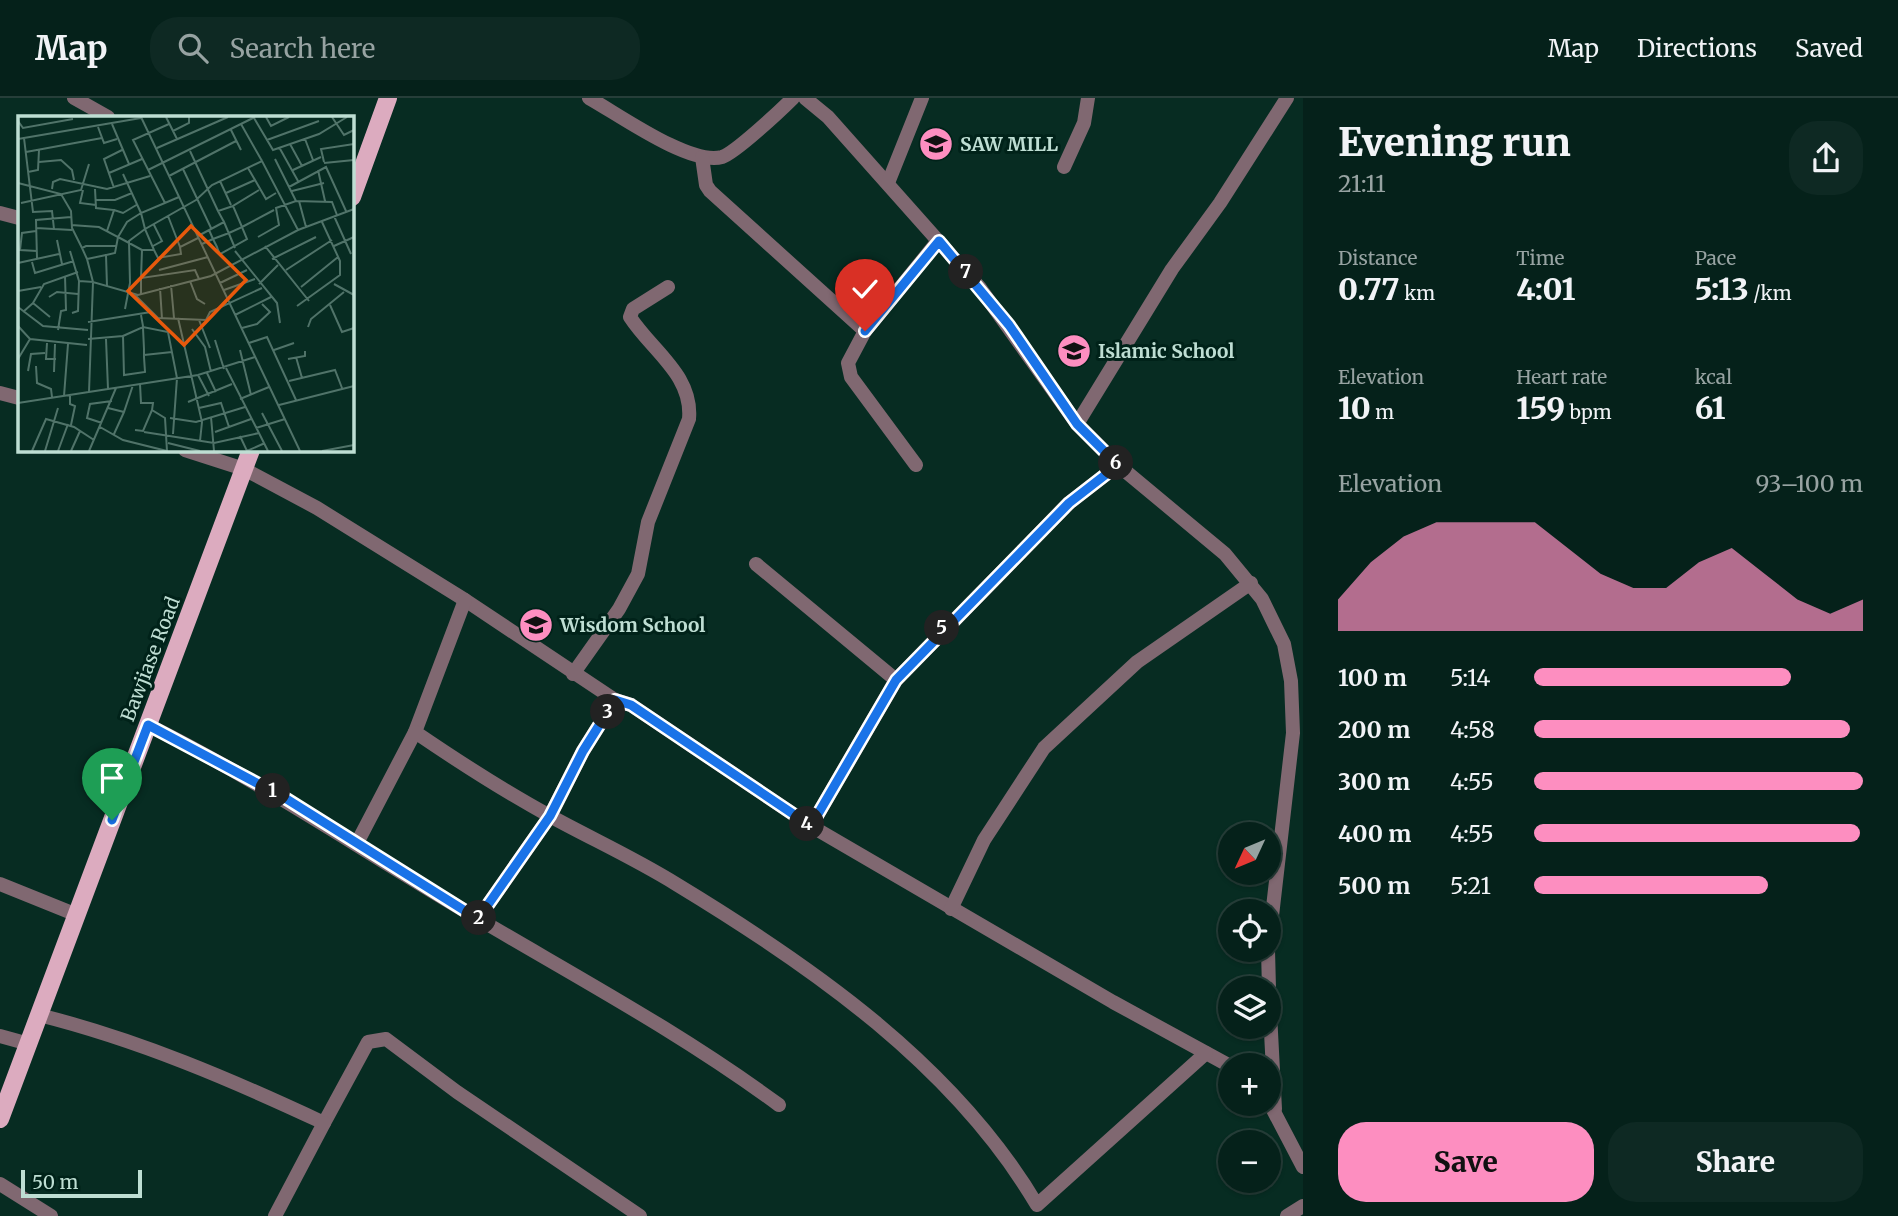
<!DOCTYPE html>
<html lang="en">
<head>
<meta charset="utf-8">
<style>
	:root { --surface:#05211a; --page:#0e2923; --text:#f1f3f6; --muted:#97a3a2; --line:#263e39; --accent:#fd8ec0 }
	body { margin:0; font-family:Merriweather,serif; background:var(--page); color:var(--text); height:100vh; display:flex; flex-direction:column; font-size:26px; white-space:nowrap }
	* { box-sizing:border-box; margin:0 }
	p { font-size:23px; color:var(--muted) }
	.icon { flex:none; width:38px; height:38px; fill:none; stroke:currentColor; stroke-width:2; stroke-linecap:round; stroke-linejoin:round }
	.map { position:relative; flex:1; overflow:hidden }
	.panel { display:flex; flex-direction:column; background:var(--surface); width:595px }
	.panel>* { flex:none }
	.needle { width:46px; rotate:226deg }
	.fabs { position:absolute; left:1218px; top:724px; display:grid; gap:14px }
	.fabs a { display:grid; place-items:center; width:63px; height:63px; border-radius:50%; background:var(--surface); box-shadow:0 2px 5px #0004,0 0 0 2px var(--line); font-size:35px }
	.scale { position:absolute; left:21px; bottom:18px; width:121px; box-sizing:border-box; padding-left:7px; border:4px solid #beded3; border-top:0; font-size:19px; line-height:24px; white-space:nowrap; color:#beded3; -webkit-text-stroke:5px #002219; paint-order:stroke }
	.pin { position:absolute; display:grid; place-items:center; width:60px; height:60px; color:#fff; margin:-72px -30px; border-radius:50% 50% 50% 0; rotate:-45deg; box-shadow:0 0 7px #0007 }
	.pin .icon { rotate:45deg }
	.km { position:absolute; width:35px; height:35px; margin:-18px; border-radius:50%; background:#222; color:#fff; font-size:19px; line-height:35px; text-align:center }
	.round { display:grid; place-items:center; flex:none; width:74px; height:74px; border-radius:28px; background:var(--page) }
	.headline { display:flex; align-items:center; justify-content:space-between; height:119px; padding:0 35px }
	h1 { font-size:38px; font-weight:800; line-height:52px }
	.metrics { display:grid; grid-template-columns:repeat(3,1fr); gap:10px; height:119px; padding:7px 35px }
	.metrics div { display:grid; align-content:center }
	.metrics b { font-size:30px; font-weight:800 }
	.metrics small { font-size:19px; font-weight:400 }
	.metrics p { font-size:19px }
	.chart { height:196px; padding:14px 35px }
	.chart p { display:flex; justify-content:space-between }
	.chart svg { width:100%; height:126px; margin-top:7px; fill:var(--accent); opacity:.7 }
	.primary-button { display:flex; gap:14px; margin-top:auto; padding:14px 35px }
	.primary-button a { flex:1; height:80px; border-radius:28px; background:var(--accent); color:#111; font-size:28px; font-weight:800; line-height:80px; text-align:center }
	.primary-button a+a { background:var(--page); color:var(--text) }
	ul { padding:0 35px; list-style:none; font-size:23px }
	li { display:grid; grid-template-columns:112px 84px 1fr; align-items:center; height:52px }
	li i { height:18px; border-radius:9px; background:var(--accent) }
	header { display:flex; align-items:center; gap:42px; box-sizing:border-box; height:98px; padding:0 35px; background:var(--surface); border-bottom:2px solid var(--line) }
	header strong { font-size:33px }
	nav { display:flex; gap:38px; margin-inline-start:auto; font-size:24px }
	.search { width:490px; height:63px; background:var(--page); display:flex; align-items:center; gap:18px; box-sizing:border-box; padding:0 24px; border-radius:28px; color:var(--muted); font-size:26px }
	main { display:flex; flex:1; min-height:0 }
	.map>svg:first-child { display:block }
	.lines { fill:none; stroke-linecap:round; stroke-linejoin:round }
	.minor { stroke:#806871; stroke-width:14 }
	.primary { stroke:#dcabbf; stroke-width:18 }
	.route-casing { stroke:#fff; stroke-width:14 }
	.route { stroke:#1a73e8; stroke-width:9 }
	.labels { text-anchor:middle; stroke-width:6; stroke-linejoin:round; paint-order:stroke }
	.poi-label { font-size:19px; font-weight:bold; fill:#beded3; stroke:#002219; text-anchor:start }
	.street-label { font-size:19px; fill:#beded3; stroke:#002219 }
	.inset-road { fill:none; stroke:#507369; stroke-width:2 }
	.view { fill:#e8590c; fill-opacity:0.15; stroke:#e8590c; stroke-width:3.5 }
	.inset-edge { fill:none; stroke:#beded3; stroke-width:3.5 }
</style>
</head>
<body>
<header>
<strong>Map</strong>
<div class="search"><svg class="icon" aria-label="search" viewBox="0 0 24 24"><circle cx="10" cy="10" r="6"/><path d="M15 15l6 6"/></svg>Search here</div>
<nav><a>Map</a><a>Directions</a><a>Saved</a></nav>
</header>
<main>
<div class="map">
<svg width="1303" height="1118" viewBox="0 0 1303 1118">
	<rect width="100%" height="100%" fill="#072c22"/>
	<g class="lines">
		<!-- minor -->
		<g class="minor">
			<polyline points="74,0 108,19"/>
			<path d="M589,0c29,16 101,68 133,59 13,-4 59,-47 71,-59"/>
			<polyline points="805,0 828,19 980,190 1077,326 1118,367 1225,456 1262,501 1284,546 1291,583 1293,635 1269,844"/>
			<polyline points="702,59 706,87 710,93 865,233"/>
			<polyline points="1064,69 1084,25 1088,0"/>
			<polyline points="888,85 922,0"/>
			<polyline points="0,115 19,120"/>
			<polyline points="0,295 19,300"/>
			<polyline points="1077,326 1172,171 1220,105 1287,0"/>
			<polyline points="185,352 244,371 317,410 465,502 615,602 631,607 811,728 1113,904 1230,968"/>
			<polyline points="916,367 851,279 848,265 865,233 938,143"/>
			<polyline points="756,466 896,582"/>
			<path d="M465,502l-50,132c44,30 89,59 135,84 42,23 86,43 126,68 137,83 279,182 361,321l169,-152"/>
			<path d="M573,576l46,-65 19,-35 10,-52 41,-103c4,-44 -37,-68 -59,-102l3,-8 35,-22"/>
			<path d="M148,627c115,57 219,129 329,193 105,62 204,115 302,187"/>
			<polyline points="811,728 896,582 1069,405 1118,367"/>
			<polyline points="357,745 415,634"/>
			<polyline points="0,786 77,817"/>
			<polyline points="951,811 984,742 1044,650 1137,564 1251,485"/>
			<polyline points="478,821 550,718 583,653 615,602"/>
			<polyline points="1268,852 1269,891"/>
			<polyline points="1269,896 1275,1011"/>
			<path d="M39,917c100,25 193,65 285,108l44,-81 18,-3 71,53 183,124"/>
			<polyline points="0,938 29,946"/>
			<polyline points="1270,1006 1303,1069"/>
			<polyline points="0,1086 51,1118"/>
			<polyline points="275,1118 324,1025"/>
			<polyline points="1287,1118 1303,1108"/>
		</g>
		<!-- primary -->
		<g class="primary">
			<polyline points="352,99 388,0"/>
			<polyline points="0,1021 251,352"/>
		</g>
	</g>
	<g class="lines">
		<!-- route casing -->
		<g class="route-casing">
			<polyline id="route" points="112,722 148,627 285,700 478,821 550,718 583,653 615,602 631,607 811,728 896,582 1069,405 1118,367 1077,326 1009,227 939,143 865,233"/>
		</g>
		<!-- route -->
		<use href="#route" class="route"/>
	</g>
	<!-- icons -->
	<defs>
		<g id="school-disc" transform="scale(1.75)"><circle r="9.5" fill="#fd8ec0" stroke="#002219"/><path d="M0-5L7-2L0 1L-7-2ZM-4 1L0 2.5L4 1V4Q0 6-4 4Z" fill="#111"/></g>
	</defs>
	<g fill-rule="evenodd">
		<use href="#school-disc" x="936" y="46"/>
		<use href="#school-disc" x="1074" y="253"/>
		<use href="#school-disc" x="536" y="527"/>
	</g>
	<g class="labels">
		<!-- poi labels -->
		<g class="poi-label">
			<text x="960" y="53">SAW MILL</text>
			<text x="1098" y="260">Islamic School</text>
			<text x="560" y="534">Wisdom School</text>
		</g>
		<!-- street labels -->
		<g class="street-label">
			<text transform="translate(150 561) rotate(-69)" y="7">Bawjiase Road</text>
		</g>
	</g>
	<!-- overview -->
	<g transform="translate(18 18)">
		<rect width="336" height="336" fill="#072c22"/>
		<path class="inset-road" d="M123,1l159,334M148,1l11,22M248,1l5,9 18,-9M314,1l12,18 10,-5M236,2l19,32 46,-16 28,-17M0,5l5,7 50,-9M94,8l17,40M223,8l21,37M80,11l6,16 13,-4M213,14l10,20M155,15l16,-8v-6M6,22l9,74 19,-1 2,18M0,23l123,-21M287,23l8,21M249,24l52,-19M272,28l12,22M261,31l19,34M139,32l71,-31M172,35l28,60M8,36l76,-14M257,43l21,42M21,46l22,-2 11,10 2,10M306,46l-3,-13 33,-5M306,47l30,-3M230,52l18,31 10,-6M165,53l28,59M130,54l107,-53M275,54l28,-13M300,54l7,31M10,56l10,-2 1,-20M91,57l33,-14M105,58l18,39 -14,9 -9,15 24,13M151,60l67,-35M202,65l11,24M0,67l43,11 10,17 1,17 10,20M271,71l37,-20 20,44M96,72l-10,-29 18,-9M34,73l1,-7 7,-3 47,10 43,-13M77,73l1,19 18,2 -7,21M65,74l-3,13 16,2M241,74l-26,16 9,21 32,-17M274,75l32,-8M208,77l29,-13M161,81l-38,16 4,16 51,-29 16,-15 50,-24 36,69M78,84h19l17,-7M281,85l7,26M3,87l60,-13 8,-26M147,87l-32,-63 36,-16M96,94l9,3 15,-9M150,100l12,31M316,100l17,38M206,106l-6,-11 15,-5M53,109l28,2 19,10 -3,16 -9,2 1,31M18,112l36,2M18,115l-14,2 -2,17 17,1M180,120l26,-14 11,26M240,121l21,-12 -3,-17 20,-7 36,1 5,13M39,124l5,24M184,128l11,-5 16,-6 13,-6 5,12 -27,15 -2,-4 -1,-3 -4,-8 -4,-9M135,130l9,-5 -8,-16M247,130l44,55M316,130l20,-9M52,135l9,30 -1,30 -6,2M217,135l42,52 3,20M19,142l-1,-38 35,-3M69,143l-5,-11 4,-2h30M254,143l44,-22M14,146l3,11 39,-12M0,147l41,-9M141,154l49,-13M268,154l46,-30M123,162l1,-28h12l4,8 23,-4 -1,-7 18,-9M61,165l14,1 -6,-23 19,-4M172,165l7,18 8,5M202,167l27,-13M241,168l19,-19M316,168l20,11M153,169l3,33M283,171l37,-30M142,172l2,31M206,174l31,-11M0,175l23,-4M123,178v-16l54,-8 4,9M117,179l23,23 48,2 4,-8 52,-24M31,181l8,-5 21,2M15,187l11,-19 34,-12M312,189l12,27 12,-4M279,190l43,-31v-14l-18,-39M0,191l25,19 45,4M107,193l5,-26 -1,-42 16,-12 9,21M5,196l10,-9 17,14M123,199l2,11v2l1,21v8l1,15 -21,3 -1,-39 20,-9 25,5 9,46 -4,56M217,199l36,-18M160,202l24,104 -2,19M181,204l11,28M70,206l63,-10M0,210l12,13 57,6M290,211l3,-8 33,-27M224,212l15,-4 13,-12 -8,-8M174,213l13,18 6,25M40,214l3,-19 5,-1 -1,-34M70,223l35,-3M88,223l2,50M197,224l9,29M29,227l-1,16h10M231,227l18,-6 29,63M222,234l11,45M256,234l20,-7M126,239l28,-3M278,241l6,21M0,243l12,-20M270,243l17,-3v-5M18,250l1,17 14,6 1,8M208,252l42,83M10,255l3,-17 14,-1M36,256l1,-28M189,257l9,19M180,259l11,21M271,265l46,-11 7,18M122,268l1,19h12l-1,7 13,8 2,33M71,276l4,-110 45,13 73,-19 87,-46 56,-21M52,279v9l5,2 -4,19M46,280l4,-52M222,283l29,-12M170,286l44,-18M0,287l180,-28 57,-18M261,289l75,-19M90,292l16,4 9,-27M181,292l22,-5 8,24M244,297l20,38M193,301l3,34M152,302l26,4 49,-15M84,307l-15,-5 3,-14 22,-3M82,311l23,13 44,11M238,312l29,-9M117,314l8,1 9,-21M126,316l70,11 45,-10M197,316l36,-13M96,318l10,-22M222,320l7,15 18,-8M150,327l32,8M14,335l14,-32 28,8 20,13M27,335l13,-43M40,335l10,-27M53,335l9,-20M71,335l27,-63M304,335l32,-6"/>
		<path class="view" d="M173,110l55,54 -62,65 -56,-54z"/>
		<rect width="336" height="336" class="inset-edge"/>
	</g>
</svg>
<div class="fabs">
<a><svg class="needle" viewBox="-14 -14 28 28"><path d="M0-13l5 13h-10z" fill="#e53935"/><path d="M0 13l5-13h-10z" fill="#97a3a2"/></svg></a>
<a><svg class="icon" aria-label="locate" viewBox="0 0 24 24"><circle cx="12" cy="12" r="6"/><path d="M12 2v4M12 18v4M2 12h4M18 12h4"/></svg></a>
<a><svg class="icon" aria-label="layers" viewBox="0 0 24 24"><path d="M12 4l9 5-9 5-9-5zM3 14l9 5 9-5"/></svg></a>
<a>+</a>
<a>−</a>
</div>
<div class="scale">50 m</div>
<div class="pin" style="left:112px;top:722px;background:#1e9e55"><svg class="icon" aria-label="arrive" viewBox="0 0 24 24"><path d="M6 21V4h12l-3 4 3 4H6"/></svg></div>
<div class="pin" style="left:865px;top:233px;background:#d93025"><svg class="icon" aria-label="check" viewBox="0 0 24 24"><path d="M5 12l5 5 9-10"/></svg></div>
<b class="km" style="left:273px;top:693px">1</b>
<b class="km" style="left:479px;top:820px">2</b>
<b class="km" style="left:608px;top:614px">3</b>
<b class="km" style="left:807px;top:726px">4</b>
<b class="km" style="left:942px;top:530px">5</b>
<b class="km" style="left:1116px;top:365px">6</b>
<b class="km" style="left:966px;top:174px">7</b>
</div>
<section class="panel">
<div class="headline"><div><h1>Evening run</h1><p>21:11</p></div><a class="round"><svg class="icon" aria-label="share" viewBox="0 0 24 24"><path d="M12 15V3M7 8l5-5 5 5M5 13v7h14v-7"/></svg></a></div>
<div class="metrics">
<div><p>Distance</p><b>0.77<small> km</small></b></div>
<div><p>Time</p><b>4:01</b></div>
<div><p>Pace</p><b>5:13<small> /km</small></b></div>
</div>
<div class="metrics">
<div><p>Elevation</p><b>10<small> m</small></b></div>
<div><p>Heart rate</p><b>159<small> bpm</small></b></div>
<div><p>kcal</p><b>61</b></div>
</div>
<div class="chart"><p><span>Elevation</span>93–100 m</p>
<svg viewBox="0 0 160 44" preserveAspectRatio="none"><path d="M0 44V33L10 20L20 11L30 6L40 6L50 6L60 6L70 15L80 24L90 29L100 29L110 20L120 15L130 24L140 33L150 38L160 33V44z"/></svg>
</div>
<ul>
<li><b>100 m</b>5:14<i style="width:78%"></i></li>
<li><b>200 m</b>4:58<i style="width:96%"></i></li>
<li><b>300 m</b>4:55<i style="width:100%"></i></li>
<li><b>400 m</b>4:55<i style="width:99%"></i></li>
<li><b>500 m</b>5:21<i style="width:71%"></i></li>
</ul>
<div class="primary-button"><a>Save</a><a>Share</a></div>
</section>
</main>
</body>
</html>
